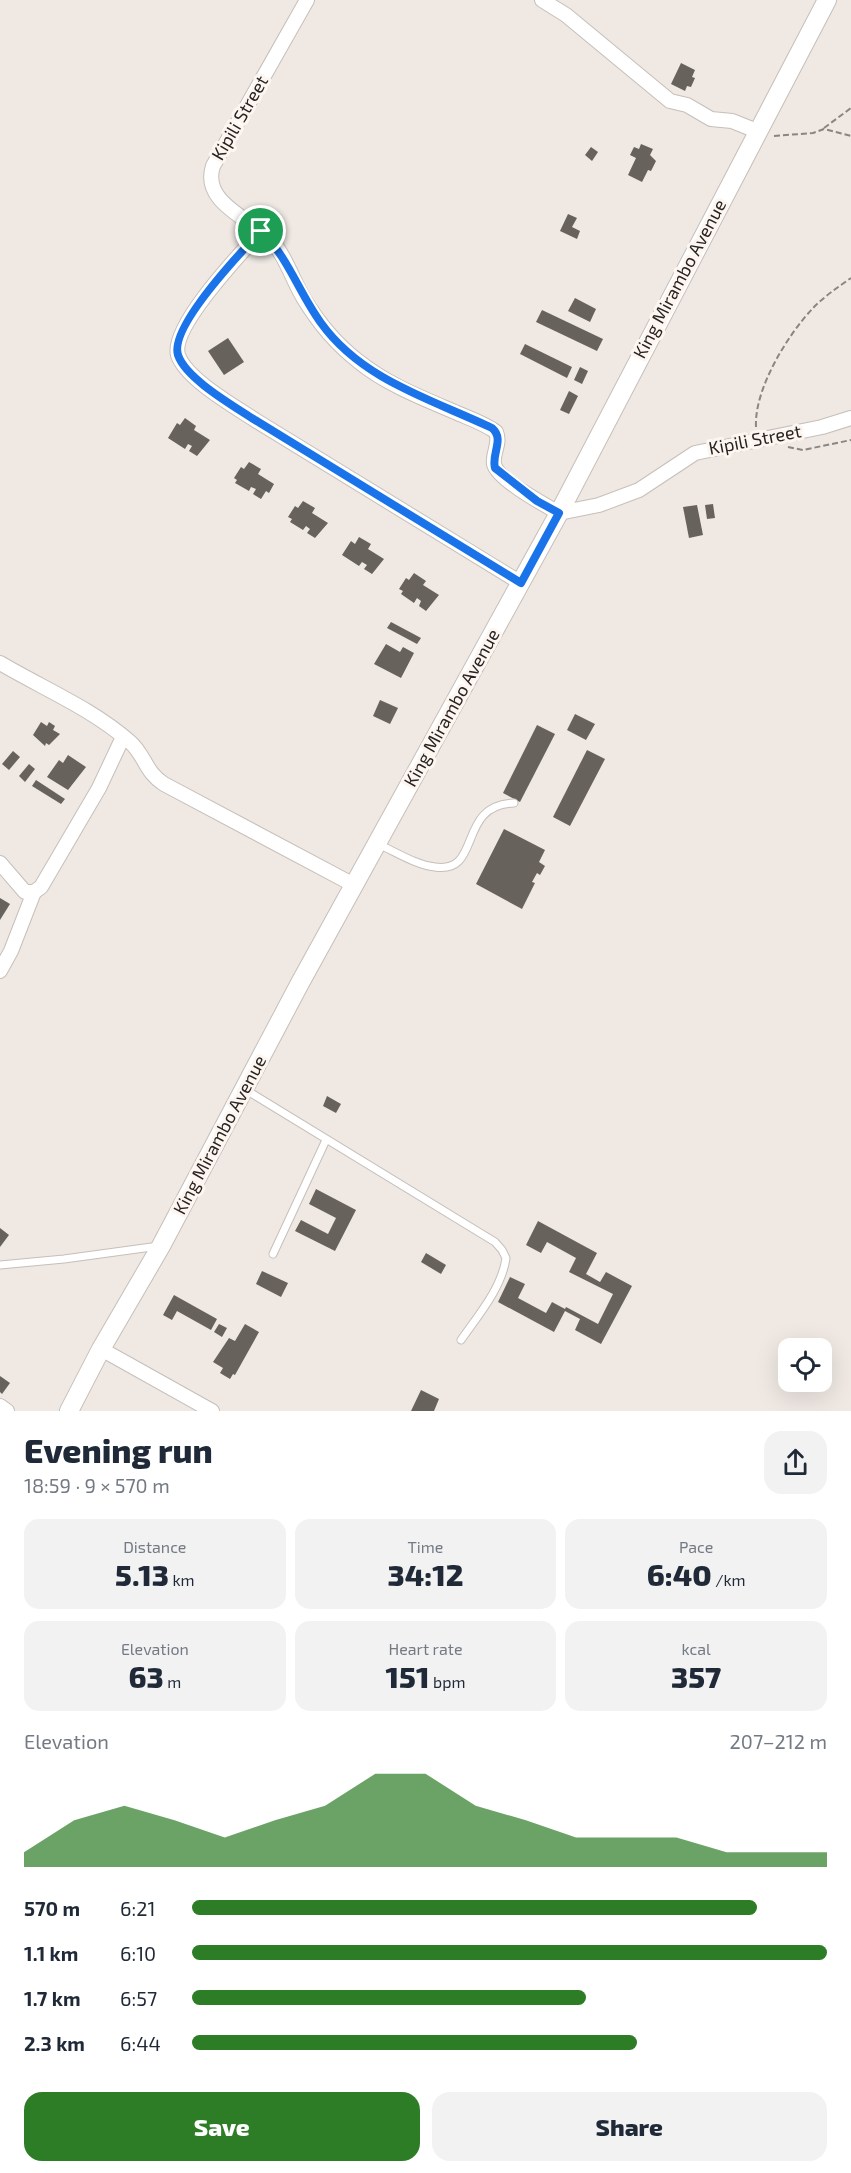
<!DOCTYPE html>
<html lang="en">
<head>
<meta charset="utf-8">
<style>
	:root { --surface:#fff; --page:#f2f2f3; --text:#1f2937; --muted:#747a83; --accent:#2d7d27 }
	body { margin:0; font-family:"Exo 2",sans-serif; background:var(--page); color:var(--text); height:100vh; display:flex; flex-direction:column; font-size:22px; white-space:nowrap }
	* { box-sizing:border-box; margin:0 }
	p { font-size:20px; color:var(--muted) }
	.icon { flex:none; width:33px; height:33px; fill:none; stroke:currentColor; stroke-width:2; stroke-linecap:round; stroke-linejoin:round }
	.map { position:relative; height:1411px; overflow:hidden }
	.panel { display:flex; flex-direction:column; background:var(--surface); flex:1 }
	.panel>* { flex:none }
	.fabs { position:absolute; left:778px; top:1338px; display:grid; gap:12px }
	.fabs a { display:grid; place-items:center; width:54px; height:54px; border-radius:12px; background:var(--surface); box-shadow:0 6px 24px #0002; font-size:30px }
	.pin { position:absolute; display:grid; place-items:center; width:51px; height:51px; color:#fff; margin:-26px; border:3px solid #fff; border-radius:50%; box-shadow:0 2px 6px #0007 }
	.round { display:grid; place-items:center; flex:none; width:63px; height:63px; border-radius:18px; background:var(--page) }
	.headline { display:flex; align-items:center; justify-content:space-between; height:102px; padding:0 24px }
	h1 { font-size:33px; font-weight:800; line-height:45px }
	.stats { display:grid; grid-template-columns:repeat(3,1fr); gap:9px; height:102px; padding:6px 24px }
	.stats div { display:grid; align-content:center; border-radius:15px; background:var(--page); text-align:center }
	.stats b { font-size:30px; font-weight:800 }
	.stats small { font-size:16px; font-weight:400 }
	.stats p { font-size:16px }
	.chart { height:168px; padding:12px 24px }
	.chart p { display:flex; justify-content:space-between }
	.chart svg { width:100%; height:108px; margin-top:6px; fill:var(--accent); opacity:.7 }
	.button { display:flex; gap:12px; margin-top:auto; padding:12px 24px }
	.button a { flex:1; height:69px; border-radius:18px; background:var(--accent); color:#fff; font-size:24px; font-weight:800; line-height:69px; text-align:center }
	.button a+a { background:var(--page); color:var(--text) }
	ul { padding:0 24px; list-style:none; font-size:20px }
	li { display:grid; grid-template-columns:96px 72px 1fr; align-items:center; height:45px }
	li i { height:15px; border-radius:8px; background:var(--accent) }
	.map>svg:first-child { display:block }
	.building { fill:#68625d }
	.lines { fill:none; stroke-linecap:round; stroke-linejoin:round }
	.service-casing { stroke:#c6bfba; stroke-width:9 }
	.minor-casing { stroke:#c6bfba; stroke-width:16 }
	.secondary-casing { stroke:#c6bfba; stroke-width:20 }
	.path { stroke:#8a8581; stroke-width:2; stroke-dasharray:6 3; stroke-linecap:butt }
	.service { stroke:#fff; stroke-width:7 }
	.minor { stroke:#fff; stroke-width:14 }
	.secondary { stroke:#fff; stroke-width:18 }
	.route-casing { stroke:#fff; stroke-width:12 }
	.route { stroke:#1a73e8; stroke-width:8 }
	.labels { text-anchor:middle; stroke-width:6; stroke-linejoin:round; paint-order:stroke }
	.street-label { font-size:18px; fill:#272422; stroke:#fdf5f0 }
</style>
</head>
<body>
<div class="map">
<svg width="851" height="1411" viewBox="0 0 851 1411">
	<rect width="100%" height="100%" fill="#efe8e3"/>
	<!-- building -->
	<g class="building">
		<polygon points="681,63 695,70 692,77 695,78 691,87 687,86 685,91 671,84"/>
		<polygon points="641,144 653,149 650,155 656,161 651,171 648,170 642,182 628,175 636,158 630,155 634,147 639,149"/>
		<polygon points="591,147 598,152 592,161 585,155"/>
		<polygon points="568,214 577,218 572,227 580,231 577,239 560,231"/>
		<polygon points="575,298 596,309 590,322 568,311"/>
		<polygon points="542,310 603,339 597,351 536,322"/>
		<polygon points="228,338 244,362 224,375 208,351"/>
		<polygon points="525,344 572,367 567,378 520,354"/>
		<polygon points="580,367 588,371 582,384 574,380"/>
		<polygon points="569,391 578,396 569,414 560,410"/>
		<polygon points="185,418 196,426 194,430 210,440 197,456 189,451 192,446 188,444 185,449 168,438 177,423 180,425"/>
		<polygon points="249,462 261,469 258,474 274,484 269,493 266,491 261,499 253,494 256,489 251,487 249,491 235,483 237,480 234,478 241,467 244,469"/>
		<polygon points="303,501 315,508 312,513 328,523 315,538 307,533 310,529 306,526 303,530 290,522 292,519 288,517 295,506 298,508"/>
		<polygon points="713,504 715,518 707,519 705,505"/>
		<polygon points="697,505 703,535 689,538 683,507"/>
		<polygon points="359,537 371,544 368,549 384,559 372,574 364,569 367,565 362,562 359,566 342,555 351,541 355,544"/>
		<polygon points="414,573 426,581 423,585 439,595 426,611 419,606 421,601 417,598 414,603 401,594 403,591 399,589 406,578 409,580"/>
		<polygon points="391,622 421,638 417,644 387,628"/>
		<polygon points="386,644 400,652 403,647 414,653 401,678 374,664"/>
		<polygon points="380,700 398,708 390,724 373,716"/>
		<polygon points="575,714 595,724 586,740 567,730"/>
		<polygon points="41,722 47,726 49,722 55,726 53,730 60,734 49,745 46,743 45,746 33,735"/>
		<polygon points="537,725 555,734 520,802 503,793"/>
		<polygon points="587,750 605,759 570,826 553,817"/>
		<polygon points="13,751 20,757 9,770 2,764"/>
		<polygon points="68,755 86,767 68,790 47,777 59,760 63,763"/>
		<polygon points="29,764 35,769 25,782 19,776"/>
		<polygon points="36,780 65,799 61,804 32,786"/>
		<polygon points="504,829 545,850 539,862 545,866 540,875 537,873 532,882 535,883 522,909 476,884"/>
		<polygon points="0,898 10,904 0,920"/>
		<polygon points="327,1096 341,1104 336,1113 323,1106"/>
		<polygon points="316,1189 356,1210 335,1251 295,1231 301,1220 328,1234 336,1218 309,1204"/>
		<polygon points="538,1221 597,1253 586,1274 600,1282 606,1272 632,1286 601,1344 575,1330 580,1319 565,1311 554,1332 498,1302 510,1277 525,1284 518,1298 546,1313 552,1302 565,1309 566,1307 598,1324 613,1294 569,1272 576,1258 547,1242 541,1253 526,1245"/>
		<polygon points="0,1228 9,1235 0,1247"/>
		<polygon points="426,1253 446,1265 441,1274 421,1262"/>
		<polygon points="262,1271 288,1283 281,1297 256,1284"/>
		<polygon points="174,1295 217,1319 211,1330 177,1311 172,1320 163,1315"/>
		<polygon points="219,1324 227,1328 222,1337 214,1332"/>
		<polygon points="245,1324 259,1332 235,1375 233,1374 230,1379 220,1373 223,1368 213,1362 229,1338 235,1341"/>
		<polygon points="0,1376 10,1383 2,1394 0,1392"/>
		<polygon points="421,1390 439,1399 434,1411 411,1411"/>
	</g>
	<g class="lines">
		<!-- service casing -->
		<g class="service-casing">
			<g id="service">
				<path d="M378,844c18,8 38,21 57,23 48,7 21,-62 79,-64"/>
				<path d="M246,1090l249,152 7,8 4,8c-4,30 -29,59 -45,82"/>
				<polyline points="273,1254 326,1140"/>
				<polyline points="0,1265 64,1259 159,1246"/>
			</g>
		</g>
		<!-- minor casing -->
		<g class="minor-casing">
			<g id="minor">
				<path d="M307,0l-94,166c-12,36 36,52 57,73 16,17 22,40 34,60 14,23 32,45 54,62 28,23 64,37 97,51 13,6 29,11 41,20 5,12 -4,21 -2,32 3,15 51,41 65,49l40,-8 40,-15 56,-37 127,-26 29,-9"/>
				<polyline points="542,0 566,15 670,101 687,105 711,119 732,121 757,131"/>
				<path d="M261,231c-19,21 -91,96 -83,124 8,24 56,51 77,65l266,163"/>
				<path d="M0,663c44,26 91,45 130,79 15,13 15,30 34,42l190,101"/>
				<polyline points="0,863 25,892 34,892 41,887 99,788 123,737"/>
				<polyline points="0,971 11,951 34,892"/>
				<polyline points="101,1349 212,1411"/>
				<polyline points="0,1406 7,1411"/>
			</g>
		</g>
		<!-- secondary casing -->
		<g class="secondary-casing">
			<polyline id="secondary" points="69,1411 101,1349 161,1246 300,983 559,513 827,0"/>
		</g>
		<!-- path -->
		<g class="path">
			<polyline points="824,128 851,108"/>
			<polyline points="774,136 813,133 824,129 851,136"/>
			<path d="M756,427c-2,-38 32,-93 58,-120 11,-11 24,-20 37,-29"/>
			<polyline points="788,447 803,450 851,440"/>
		</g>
		<!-- service -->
		<use href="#service" class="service"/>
		<!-- minor -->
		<use href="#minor" class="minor"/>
		<!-- secondary -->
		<use href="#secondary" class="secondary"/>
	</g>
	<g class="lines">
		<!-- route casing -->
		<g class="route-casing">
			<path id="route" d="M261,231c27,26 38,62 60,92 41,57 110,76 171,105 13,11 -1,26 3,40l42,33 22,12 -38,70 -266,-163c-21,-14 -69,-41 -77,-65 -9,-28 64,-104 83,-124z"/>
		</g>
		<!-- route -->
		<use href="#route" class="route"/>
	</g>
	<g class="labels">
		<!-- street labels -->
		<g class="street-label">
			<text transform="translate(240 118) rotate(-60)" y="6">Kipili Street</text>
			<text transform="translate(680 279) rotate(-62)" y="6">King Mirambo Avenue</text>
			<text transform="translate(755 440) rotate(-11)" y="6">Kipili Street</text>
			<text transform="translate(452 708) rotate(-61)" y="6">King Mirambo Avenue</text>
			<text transform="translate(220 1135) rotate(-62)" y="6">King Mirambo Avenue</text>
		</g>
	</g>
</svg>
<div class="fabs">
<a><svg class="icon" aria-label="locate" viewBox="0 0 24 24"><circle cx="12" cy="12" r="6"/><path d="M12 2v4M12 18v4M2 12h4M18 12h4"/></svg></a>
</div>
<div class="pin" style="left:261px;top:231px;background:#1e9e55"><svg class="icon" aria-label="arrive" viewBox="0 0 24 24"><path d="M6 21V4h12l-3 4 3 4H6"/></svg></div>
</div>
<section class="panel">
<div class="headline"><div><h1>Evening run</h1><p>18:59 · 9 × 570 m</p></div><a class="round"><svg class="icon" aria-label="share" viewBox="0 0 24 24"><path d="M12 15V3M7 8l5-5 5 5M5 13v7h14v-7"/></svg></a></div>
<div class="stats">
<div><p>Distance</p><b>5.13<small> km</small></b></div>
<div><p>Time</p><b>34:12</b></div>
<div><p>Pace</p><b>6:40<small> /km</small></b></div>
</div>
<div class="stats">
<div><p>Elevation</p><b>63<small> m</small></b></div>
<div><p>Heart rate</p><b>151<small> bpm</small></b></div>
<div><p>kcal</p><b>357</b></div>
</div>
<div class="chart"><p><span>Elevation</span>207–212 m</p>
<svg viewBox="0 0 160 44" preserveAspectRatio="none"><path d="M0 44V38L10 25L20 19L30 25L40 32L50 25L60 19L70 6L80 6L90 19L100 25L110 32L120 32L130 32L140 38L150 38L160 38V44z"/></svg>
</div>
<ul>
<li><b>570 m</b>6:21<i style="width:89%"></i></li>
<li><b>1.1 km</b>6:10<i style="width:100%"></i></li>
<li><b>1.7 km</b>6:57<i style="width:62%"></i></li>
<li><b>2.3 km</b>6:44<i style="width:70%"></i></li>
</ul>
<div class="button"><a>Save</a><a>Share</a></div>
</section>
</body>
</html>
